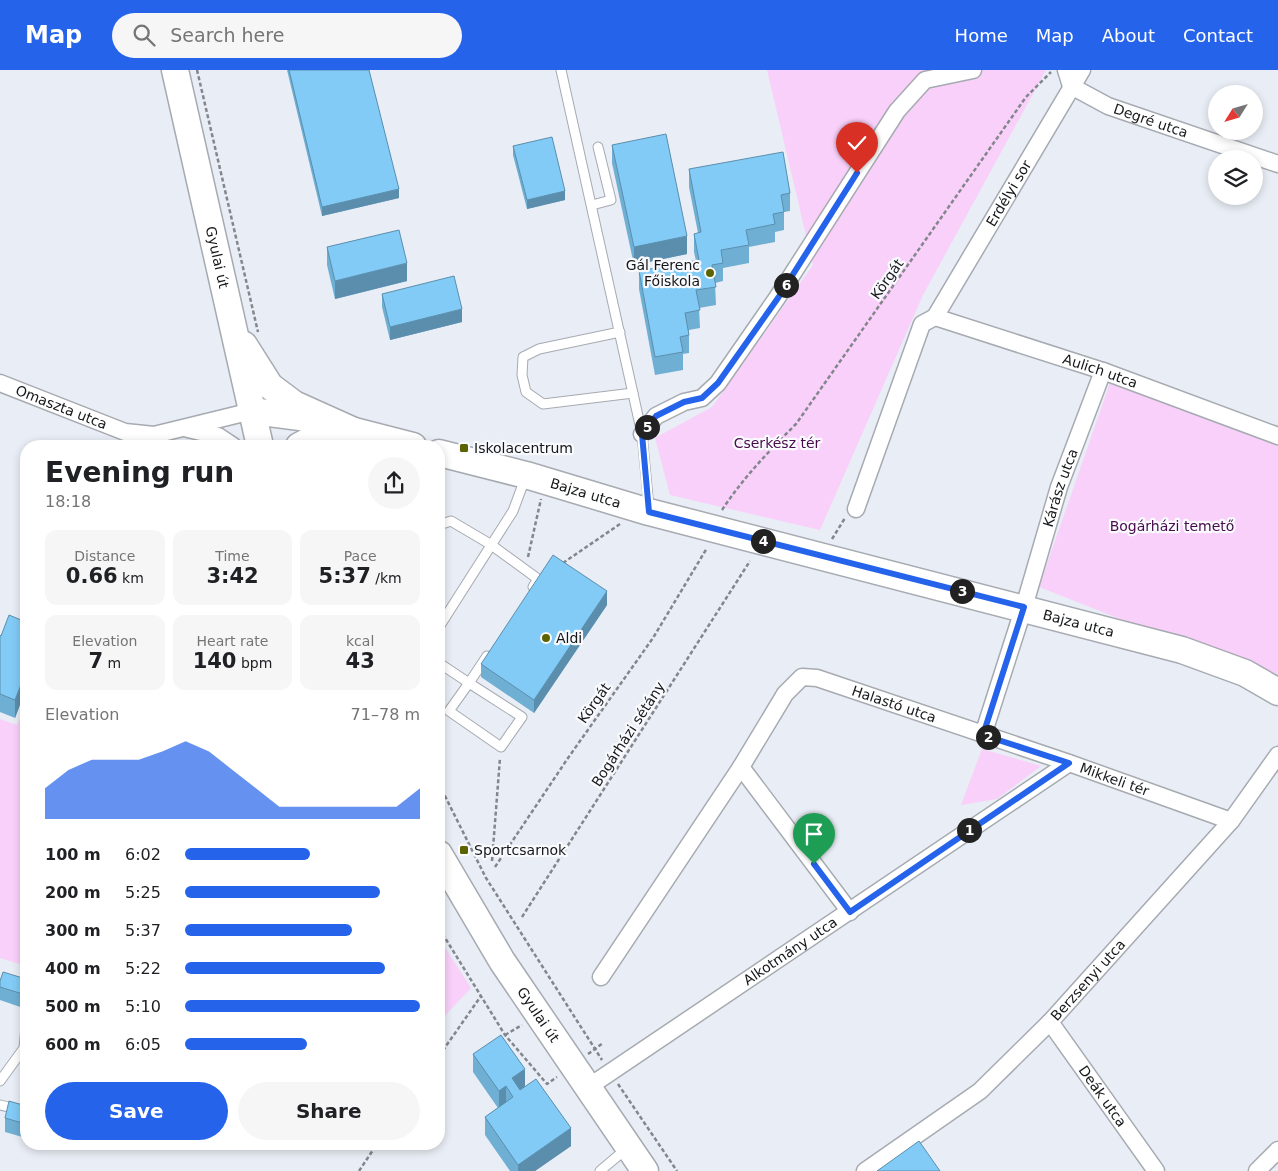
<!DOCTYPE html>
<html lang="en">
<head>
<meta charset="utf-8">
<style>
	:root { --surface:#fff; --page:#f6f6f6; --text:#202124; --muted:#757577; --accent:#2563eb }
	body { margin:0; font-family:"DejaVu Sans",sans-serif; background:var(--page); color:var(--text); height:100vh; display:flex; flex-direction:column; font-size:19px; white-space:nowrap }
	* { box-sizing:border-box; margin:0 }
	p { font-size:16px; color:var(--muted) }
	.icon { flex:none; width:28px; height:28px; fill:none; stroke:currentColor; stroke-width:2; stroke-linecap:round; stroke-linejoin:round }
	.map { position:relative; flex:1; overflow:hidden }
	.sheet { position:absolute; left:20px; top:370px; width:425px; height:710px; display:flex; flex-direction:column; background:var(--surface); border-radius:20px; box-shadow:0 2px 8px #0003 }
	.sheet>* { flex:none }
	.needle { width:32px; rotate:233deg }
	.buttons { position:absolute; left:1208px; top:15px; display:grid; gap:10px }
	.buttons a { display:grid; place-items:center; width:55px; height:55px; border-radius:50%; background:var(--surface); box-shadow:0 2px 8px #0003; font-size:25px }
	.pin { position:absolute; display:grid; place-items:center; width:42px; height:42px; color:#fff; margin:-51px -21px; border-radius:50% 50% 50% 0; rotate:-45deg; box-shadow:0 0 5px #0007 }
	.pin .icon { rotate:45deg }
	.km { position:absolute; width:25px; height:25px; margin:-12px; border-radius:50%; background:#222; color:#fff; font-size:14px; line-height:25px; text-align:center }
	.round { display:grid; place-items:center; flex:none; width:52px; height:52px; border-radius:26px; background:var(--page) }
	.head { display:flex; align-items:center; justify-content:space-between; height:85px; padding:0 25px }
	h1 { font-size:28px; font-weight:800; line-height:38px }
	.figures { display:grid; grid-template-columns:repeat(3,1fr); gap:8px; height:85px; padding:5px 25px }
	.figures div { display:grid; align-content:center; border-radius:12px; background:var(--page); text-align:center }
	.figures b { font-size:21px; font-weight:800 }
	.figures small { font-size:14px; font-weight:400 }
	.figures p { font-size:14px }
	.chart { height:140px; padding:10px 25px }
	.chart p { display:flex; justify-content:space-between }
	.chart svg { width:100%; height:90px; margin-top:5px; fill:var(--accent); opacity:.7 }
	.action { display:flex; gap:10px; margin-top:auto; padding:10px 25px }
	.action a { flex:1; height:58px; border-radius:30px; background:var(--accent); color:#fff; font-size:20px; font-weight:800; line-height:58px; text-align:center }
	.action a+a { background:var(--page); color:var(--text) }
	ul { padding:0 25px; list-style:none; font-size:16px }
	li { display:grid; grid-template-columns:80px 60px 1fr; align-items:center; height:38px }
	li i { height:12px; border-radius:6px; background:var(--accent) }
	header { display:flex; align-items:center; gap:30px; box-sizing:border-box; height:70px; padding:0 25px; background:var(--accent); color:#fff }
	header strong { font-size:24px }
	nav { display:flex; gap:28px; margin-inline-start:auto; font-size:18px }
	.search { width:350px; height:45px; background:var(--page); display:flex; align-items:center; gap:12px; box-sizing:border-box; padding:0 18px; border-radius:28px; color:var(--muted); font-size:19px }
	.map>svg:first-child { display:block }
	.green { fill:#f9d0f9 }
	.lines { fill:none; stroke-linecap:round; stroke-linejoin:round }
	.service-casing { stroke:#a6aab1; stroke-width:11 }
	.minor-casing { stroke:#a6aab1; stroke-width:19 }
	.primary-casing { stroke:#a6aab1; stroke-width:29 }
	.path { stroke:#83868c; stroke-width:2.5; stroke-dasharray:4 2.5; stroke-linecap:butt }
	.service { stroke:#fff; stroke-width:9 }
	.minor { stroke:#fff; stroke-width:16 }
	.primary { stroke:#fff; stroke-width:26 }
	.wall { fill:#70afd4 }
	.shaded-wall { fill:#5b8eac }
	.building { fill:#82cbf6; stroke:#5b8eac }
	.route-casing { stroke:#fff; stroke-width:10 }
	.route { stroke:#2563eb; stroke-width:6 }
	.poi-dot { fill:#5b6200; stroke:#f9fafe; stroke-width:2 }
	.labels { text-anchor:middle; stroke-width:4.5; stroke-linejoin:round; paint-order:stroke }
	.street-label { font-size:14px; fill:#151719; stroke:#f9fafe }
	.poi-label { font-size:14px; fill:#151719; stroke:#f9fafe; text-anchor:start }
	.park-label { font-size:14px; fill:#470b4b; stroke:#f9fafe }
</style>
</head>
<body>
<header>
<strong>Map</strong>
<div class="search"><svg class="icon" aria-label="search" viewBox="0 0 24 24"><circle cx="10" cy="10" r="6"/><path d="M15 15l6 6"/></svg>Search here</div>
<nav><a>Home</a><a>Map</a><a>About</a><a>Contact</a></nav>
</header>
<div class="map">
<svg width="1278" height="1101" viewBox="0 0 1278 1101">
	<rect width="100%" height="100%" fill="#e9edf5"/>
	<!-- green -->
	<g class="green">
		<polygon points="767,0 1046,0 923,225 820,460 670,425 655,368 712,337 813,195"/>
		<polygon points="1111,310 1278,374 1278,611 1039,517"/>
		<polygon points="26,635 26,896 0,888 0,649 17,655"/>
		<polygon points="982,679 1041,696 997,729 961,735"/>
		<polygon points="439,868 471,918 439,952"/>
	</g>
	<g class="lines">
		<!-- service casing -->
		<g class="service-casing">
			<g id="service">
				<polyline points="561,0 642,364 649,438"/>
				<polyline points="592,135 611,130 598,77"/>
				<polyline points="620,262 539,279 523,287 522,305 526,322 543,334 633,323"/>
				<polyline points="439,455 451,451 490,474 538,509 533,517"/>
				<polyline points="439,557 513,441 526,406"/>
				<polyline points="439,593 469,613 487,586"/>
				<polygon points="469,613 522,647 501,677 449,641"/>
				<polyline points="0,1011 24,978 26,957"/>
				<polyline points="0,1035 26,1041"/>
				<polyline points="600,1101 626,1079"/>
			</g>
		</g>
		<!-- minor casing -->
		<g class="minor-casing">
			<g id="minor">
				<path id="s1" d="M1066,0l5,16 37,20 170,58"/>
				<path id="s2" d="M935,247l147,-247"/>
				<path id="s3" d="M0,313l125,49 29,3 98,-24"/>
				<polyline points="188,359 218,366 233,376"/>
				<polyline points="642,364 656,346 684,332 702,328 718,313 777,228 897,41 925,10 973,0"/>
				<path id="s4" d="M856,439l66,-185 13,-7 168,54 175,65"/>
				<path id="s5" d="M983,665l41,-128 35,-120 44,-116"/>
				<polyline points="741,697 850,842"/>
				<path id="s6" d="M601,907l140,-210 44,-73 17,-17 15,1 252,85 162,58"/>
				<path id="s7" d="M1050,952l106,149"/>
				<path id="s8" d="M587,1018l482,-325"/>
				<path id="s9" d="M865,1101l115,-80 70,-69 181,-201 47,-66"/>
				<polyline points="1257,1101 1278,1080"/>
			</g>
		</g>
		<!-- primary casing -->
		<g class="primary-casing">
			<g id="primary">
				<path id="s10" d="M175,0l85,376"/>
				<polyline points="244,275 270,316 294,334 354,361"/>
				<polyline points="252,341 300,347 413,376"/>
				<polyline points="299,376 320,365 345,362"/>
				<path id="s11" d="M439,383l87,22 123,37 533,138 63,23 33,19"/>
				<path id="s12" d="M439,784l63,107 143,210"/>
			</g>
		</g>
		<!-- path -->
		<g class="path">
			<polyline points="197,0 258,262"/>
			<path d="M722,440c21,-32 47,-59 74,-86l230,-327 25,-25"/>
			<polyline points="832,469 845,448"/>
			<polyline points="528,487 541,429"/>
			<polyline points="563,493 620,454"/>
			<polyline points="439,714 486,808 602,990"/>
			<polyline points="492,791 500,688"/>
			<polyline points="495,797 568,688 653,568 707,478"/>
			<polyline points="522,847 750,491"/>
			<polyline points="439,858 505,965 547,1014 557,1007"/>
			<polyline points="505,965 522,955"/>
			<polyline points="588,984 603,973"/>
			<polyline points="439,986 481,926"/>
			<polyline points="618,1014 677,1101"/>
			<polyline points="359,1101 377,1074"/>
		</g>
		<!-- service -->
		<use href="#service" class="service"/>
		<!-- minor -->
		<use href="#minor" class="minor"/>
		<!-- primary -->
		<use href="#primary" class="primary"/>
	</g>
	<!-- wall -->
	<g class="wall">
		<polygon points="287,0 369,0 399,128 322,146"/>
		<polygon points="612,75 687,184 634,195 612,93"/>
		<polygon points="513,76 565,130 527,139 513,85"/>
		<polygon points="689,99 790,123 790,141 784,142 784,160 775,162 775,172 749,177 749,193 723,198 723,211 715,213 716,235 699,238 700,258 689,260 689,283 683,284 683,300 655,305 639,219 639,201 696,191 694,182 694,164 698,163 689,117"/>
		<polygon points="327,177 407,211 335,229 327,195"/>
		<polygon points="382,224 462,252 390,270 382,237"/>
		<polygon points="607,535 534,643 481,607 481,594"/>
		<polygon points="26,552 26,625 24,624 15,648 0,642 0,565 1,566"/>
		<polygon points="26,909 26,939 0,930 0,911"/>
		<polygon points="473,984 525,1017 571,1076 535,1101 510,1101 485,1065 485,1047 498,1038 473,1002"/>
		<polygon points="26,1036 26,1068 5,1062 5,1048"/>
		<polygon points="48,1074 70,1074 68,1079"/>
	</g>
	<!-- shaded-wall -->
	<g class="shaded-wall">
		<polygon points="399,119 399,128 322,146 322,137"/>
		<polygon points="565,121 565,130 527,139 527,130"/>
		<polygon points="687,166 687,184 634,195 634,177"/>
		<polygon points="407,193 407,211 335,229 335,211"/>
		<polygon points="462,239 462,252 390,270 390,257"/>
		<polygon points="607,521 607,535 534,643 534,630"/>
		<polygon points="24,607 24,624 15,648 15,630"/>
		<polygon points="525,999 525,1017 512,1026 512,1008"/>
		<polygon points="506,1016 506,1034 499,1039 499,1021"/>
		<polygon points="571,1058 571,1076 535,1101 518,1101 518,1095"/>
	</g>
	<!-- building -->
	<g class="building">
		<polygon points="289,0 369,0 399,119 322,137"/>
		<polygon points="666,64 687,166 634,177 612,75"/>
		<polygon points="552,67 565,121 527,130 513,76"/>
		<polygon points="783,82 790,123 781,125 784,142 773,144 775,154 746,160 749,175 721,180 723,193 712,195 716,217 696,220 700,240 685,243 689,265 680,267 683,282 655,287 639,201 699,190 694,164 701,162 689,99"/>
		<polygon points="399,160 407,193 335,211 327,177"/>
		<polygon points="454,206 462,239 390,257 382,224"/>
		<polygon points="553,485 607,521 534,630 481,594"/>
		<polygon points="9,545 26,552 26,607 24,607 15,630 0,624 0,565 1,566"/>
		<polygon points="3,902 26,909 26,925 0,917 0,911"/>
		<polygon points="501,965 525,999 512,1008 520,1020 536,1009 571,1058 518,1095 485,1047 513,1027 506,1016 499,1021 473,984"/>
		<polygon points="9,1031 26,1036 26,1054 5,1048"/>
		<polygon points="919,1071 940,1101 877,1101"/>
	</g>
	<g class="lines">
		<!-- route casing -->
		<g class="route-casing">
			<polyline id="route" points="814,794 850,842 1069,693 983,665 1024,537 649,442 642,364 656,346 684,332 702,328 718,313 778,228 857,103"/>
		</g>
		<!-- route -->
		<use href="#route" class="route"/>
	</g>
	<!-- markers -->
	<g class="poi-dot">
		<circle cx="710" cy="203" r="5"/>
		<rect x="459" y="373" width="10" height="10" rx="2.5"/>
		<circle cx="546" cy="568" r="5"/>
		<rect x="459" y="775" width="10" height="10" rx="2.5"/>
	</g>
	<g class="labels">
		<!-- street labels -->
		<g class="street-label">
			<text dy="5" stroke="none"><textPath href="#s1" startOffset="104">Degré utca</textPath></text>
			<text dy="5" stroke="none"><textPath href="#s2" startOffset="144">Erdélyi sor</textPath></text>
			<text dy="5" stroke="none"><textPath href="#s10" startOffset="192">Gyulai út</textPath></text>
			<text transform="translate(887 209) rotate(-55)" y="5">Körgát</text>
			<text dy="5" stroke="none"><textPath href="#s4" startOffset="385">Aulich utca</textPath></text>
			<text dy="5" stroke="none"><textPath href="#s3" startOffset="66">Omaszta utca</textPath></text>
			<text dy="5" stroke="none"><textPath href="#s5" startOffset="259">Kárász utca</textPath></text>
			<text dy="5" stroke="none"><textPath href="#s11" startOffset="152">Bajza utca</textPath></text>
			<text dy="5" stroke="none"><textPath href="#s11" startOffset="662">Bajza utca</textPath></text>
			<text transform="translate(594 633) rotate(-55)" y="5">Körgát</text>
			<text dy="5" stroke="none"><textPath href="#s6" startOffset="458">Halastó utca</textPath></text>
			<text transform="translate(628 664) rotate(-57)" y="5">Bogárházi sétány</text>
			<text dy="5" stroke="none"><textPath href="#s6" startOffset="691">Mikkeli tér</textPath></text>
			<text dy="5" stroke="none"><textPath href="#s8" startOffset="245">Alkotmány utca</textPath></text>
			<text dy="5" stroke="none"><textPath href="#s9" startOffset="295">Berzsenyi utca</textPath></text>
			<text dy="5" stroke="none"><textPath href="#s12" startOffset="189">Gyulai út</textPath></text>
			<text dy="5" stroke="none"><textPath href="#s7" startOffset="91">Deák utca</textPath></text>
		</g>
		<!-- poi labels -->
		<g class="poi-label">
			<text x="700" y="200" text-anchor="end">Gál Ferenc<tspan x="700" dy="16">Főiskola</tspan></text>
			<text x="474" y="383">Iskolacentrum</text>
			<text x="556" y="573">Aldi</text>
			<text x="474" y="785">Sportcsarnok</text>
		</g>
		<!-- park labels -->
		<g class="park-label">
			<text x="777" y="378">Cserkész tér</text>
			<text x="1172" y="461">Bogárházi temető</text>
		</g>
	</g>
</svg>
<div class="buttons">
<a><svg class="needle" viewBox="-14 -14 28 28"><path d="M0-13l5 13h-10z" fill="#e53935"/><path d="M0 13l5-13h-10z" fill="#757577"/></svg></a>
<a><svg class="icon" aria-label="layers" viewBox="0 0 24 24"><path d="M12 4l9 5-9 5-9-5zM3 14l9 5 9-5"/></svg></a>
</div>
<div class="pin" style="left:814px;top:794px;background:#1e9e55"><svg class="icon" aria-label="arrive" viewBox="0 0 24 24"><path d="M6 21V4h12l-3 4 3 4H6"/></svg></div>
<div class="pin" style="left:857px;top:103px;background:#d93025"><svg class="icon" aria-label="check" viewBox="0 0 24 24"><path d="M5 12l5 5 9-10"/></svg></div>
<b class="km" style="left:969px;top:760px">1</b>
<b class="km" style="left:988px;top:667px">2</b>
<b class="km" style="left:962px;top:521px">3</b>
<b class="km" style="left:763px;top:471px">4</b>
<b class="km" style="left:647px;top:357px">5</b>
<b class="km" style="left:786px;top:215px">6</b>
<section class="sheet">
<div class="head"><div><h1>Evening run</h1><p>18:18</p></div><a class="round"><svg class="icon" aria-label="share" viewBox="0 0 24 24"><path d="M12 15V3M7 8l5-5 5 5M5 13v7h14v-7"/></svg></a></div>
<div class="figures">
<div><p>Distance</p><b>0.66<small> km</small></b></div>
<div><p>Time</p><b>3:42</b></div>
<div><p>Pace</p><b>5:37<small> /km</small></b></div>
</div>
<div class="figures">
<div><p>Elevation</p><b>7<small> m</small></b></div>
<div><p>Heart rate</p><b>140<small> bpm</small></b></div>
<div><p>kcal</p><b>43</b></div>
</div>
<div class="chart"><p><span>Elevation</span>71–78 m</p>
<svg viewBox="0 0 160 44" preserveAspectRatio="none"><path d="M0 44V29L10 20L20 15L30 15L40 15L50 11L60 6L70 11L80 20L90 29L100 38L110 38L120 38L130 38L140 38L150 38L160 29V44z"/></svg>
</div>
<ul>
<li><b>100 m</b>6:02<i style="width:53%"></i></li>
<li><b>200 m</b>5:25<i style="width:83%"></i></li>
<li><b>300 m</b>5:37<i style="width:71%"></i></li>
<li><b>400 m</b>5:22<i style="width:85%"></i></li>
<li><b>500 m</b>5:10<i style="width:100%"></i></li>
<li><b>600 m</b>6:05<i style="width:52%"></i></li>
</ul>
<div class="action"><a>Save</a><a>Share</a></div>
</section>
</div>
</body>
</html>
